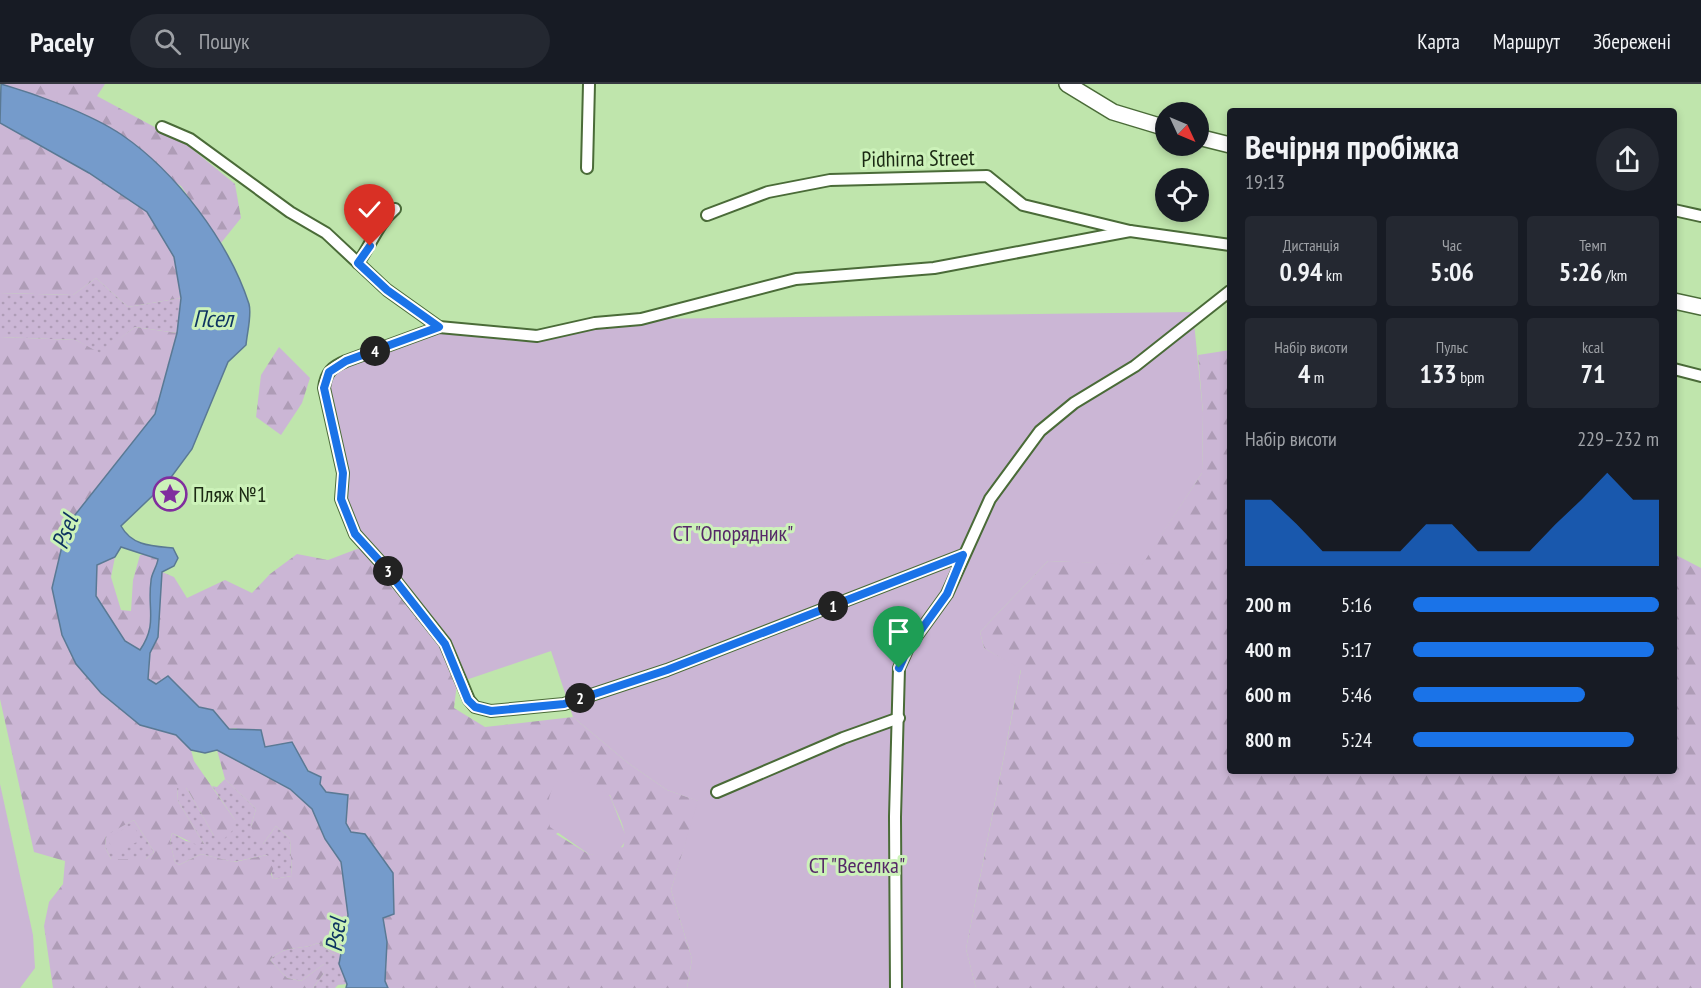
<!DOCTYPE html>
<html lang="uk">
<head>
<meta charset="utf-8">
<style>
	:root { --surface:#171b24; --page:#242831; --text:#f1f3f6; --muted:#9ea1a6; --line:#363941; --accent:#1a73e8 }
	body { margin:0; font-family:"PT Sans Narrow",sans-serif; background:var(--page); color:var(--text); height:100vh; display:flex; flex-direction:column; font-size:22px; white-space:nowrap }
	* { box-sizing:border-box; margin:0 }
	p { font-size:20px; color:var(--muted) }
	.icon { flex:none; width:33px; height:33px; fill:none; stroke:currentColor; stroke-width:2; stroke-linecap:round; stroke-linejoin:round }
	.map { position:relative; flex:1; overflow:hidden }
	.drawer { position:absolute; left:1227px; top:24px; width:450px; height:666px; display:flex; flex-direction:column; background:var(--surface); border-radius:6px; box-shadow:0 3px 9px #0003 }
	.drawer>* { flex:none }
	.needle { width:39px; rotate:134deg }
	.buttons { position:absolute; left:1155px; top:18px; display:grid; gap:12px }
	.buttons a { display:grid; place-items:center; width:54px; height:54px; border-radius:50%; background:var(--surface); box-shadow:0 3px 9px #0003; font-size:30px }
	.pin { position:absolute; display:grid; place-items:center; width:51px; height:51px; color:#fff; margin:-62px -26px; border-radius:50% 50% 50% 0; rotate:-45deg; box-shadow:0 0 6px #0007 }
	.pin .icon { rotate:45deg }
	.km { position:absolute; width:30px; height:30px; margin:-15px; border-radius:50%; background:#222; color:#fff; font-size:16px; line-height:30px; text-align:center }
	.round { display:grid; place-items:center; flex:none; width:63px; height:63px; border-radius:32px; background:var(--page) }
	.overview { display:flex; align-items:center; justify-content:space-between; height:102px; padding:0 18px }
	h1 { font-size:33px; font-weight:700; line-height:45px }
	.stats { display:grid; grid-template-columns:repeat(3,1fr); gap:9px; height:102px; padding:6px 18px }
	.stats div { display:grid; align-content:center; border-radius:6px; background:var(--page); text-align:center }
	.stats b { font-size:26px; font-weight:700 }
	.stats small { font-size:16px; font-weight:400 }
	.stats p { font-size:16px }
	.chart { height:168px; padding:12px 18px }
	.chart p { display:flex; justify-content:space-between }
	.chart svg { width:100%; height:108px; margin-top:6px; fill:var(--accent); opacity:.7 }
	ul { padding:0 18px; list-style:none; font-size:20px }
	li { display:grid; grid-template-columns:96px 72px 1fr; align-items:center; height:45px }
	li i { height:15px; border-radius:8px; background:var(--accent) }
	header { display:flex; align-items:center; gap:36px; box-sizing:border-box; height:84px; padding:0 30px; background:var(--surface); border-bottom:2px solid var(--line) }
	header strong { font-size:28px }
	nav { display:flex; gap:33px; margin-inline-start:auto; font-size:21px }
	.search { width:420px; height:54px; background:var(--page); display:flex; align-items:center; gap:15px; box-sizing:border-box; padding:0 21px; border-radius:33px; color:var(--muted); font-size:22px }
	.map>svg:first-child { display:block }
	.grass { fill:url(#grass-dots) }
	.forest { fill:url(#forest-firs); fill-rule:evenodd }
	.garden { fill:#cbb6d5 }
	.water { fill:#759bcb; stroke:#5a7994; stroke-width:1.5; fill-rule:evenodd }
	.lines { fill:none; stroke-linecap:round; stroke-linejoin:round }
	.street-casing { stroke:#4a6b38; stroke-width:14 }
	.secondary-casing { stroke:#4a6b38; stroke-width:18 }
	.street { stroke:#fff; stroke-width:10 }
	.secondary { stroke:#fff; stroke-width:15 }
	.route-casing { stroke:#fff; stroke-width:12 }
	.route { stroke:#1a73e8; stroke-width:8 }
	.labels { text-anchor:middle; stroke-width:6; stroke-linejoin:round; paint-order:stroke }
	.street-label { font-size:22px; fill:#1b2913; stroke:#ccf2b9 }
	.poi-label { font-size:22px; fill:#1b2913; stroke:#ccf2b9; text-anchor:start }
	.park-label { font-size:22px; fill:#562968; stroke:#ccf2b9 }
	.water-label { font-size:24px; font-style:italic; fill:#0e3461; stroke:#ccf2b9 }
</style>
</head>
<body>
<header>
<strong>Pacely</strong>
<div class="search"><svg class="icon" aria-label="search" viewBox="0 0 24 24"><circle cx="10" cy="10" r="6"/><path d="M15 15l6 6"/></svg>Пошук</div>
<nav><a>Карта</a><a>Маршрут</a><a>Збережені</a></nav>
</header>
<div class="map">
<svg width="1701" height="904" viewBox="0 0 1701 904">
	<defs>
		<pattern id="grass-dots" width="8" height="8" patternUnits="userSpaceOnUse" patternTransform="scale(1.5)"><rect width="8" height="8" fill="#cbb6d5"/><path d="M2 2h.1M6 6h.1" fill="none" stroke="#ae9cb6" stroke-width="1.8" stroke-linecap="round"/></pattern>
		<pattern id="forest-firs" width="22" height="20" patternUnits="userSpaceOnUse" patternTransform="scale(1.5)"><rect width="22" height="20" fill="#cbb6d5"/><path d="M5 1l3.5 6h-7zM16 11l3.5 6h-7z" fill="#ae9cb6"/></pattern>
	</defs>
	<rect width="100%" height="100%" fill="#bfe5ac"/>
	<!-- grass -->
	<g class="grass">
		<polygon points="96,194 128,223 181,214 177,249 135,243 100,270 76,256 0,253 0,209 73,211"/>
		<polygon points="225,695 256,725 251,742 263,760 276,742 290,755 292,792 273,795 267,771 233,778 201,770 179,781 175,778 170,758 172,749 186,757 204,760 178,717 177,704 186,704 189,708 214,752 235,736 212,702 217,703"/>
		<polygon points="134,736 154,768 146,775 111,775 105,763 106,750"/>
		<path d="M318,859l15,11 9,-3 -3,13 8,20 -9,1 -3,3h-22l11,-15v-9l-23,17 -14,-3 -17,-18c15,-16 30,-9 48,-17z"/>
	</g>
	<!-- forest -->
	<g class="forest">
		<polygon points="1,0 105,0 97,12 186,60 235,100 241,134 221,159 181,102"/>
		<polygon points="0,39 89,89 147,128 174,173 181,214 128,223 96,194 73,211 0,209"/>
		<path d="M135,243l42,6 -22,81 -88,111 -5,110 14,29 25,29 39,32 36,10 15,15 3,11 41,59v8l-11,11 -10,-3 -25,-44 -3,-4h-9l1,13 26,43h-9l-23,-11 -2,8 5,21 4,3 22,-11 33,8 33,-7 8,10 -4,9 2,5 19,-3 -2,-37 -14,-13 -13,18h-5l-7,-18 5,-17 -31,-30 -8,-29 73,39 22,20 13,30 16,23 7,53 -6,36 -9,3 -15,-11c-18,8 -33,1 -48,17l17,18 14,3 23,-17v9l-11,15h-260l-9,-62 5,-24 14,-18 2,-23 -31,-9 -34,-153v-362l76,3 24,13zM134,736l20,32 -8,7h-35l-6,-12 1,-12z"/>
		<polygon points="279,263 310,294 302,319 281,351 256,333 261,291"/>
		<polygon points="1230,266 1230,687 1674,687 1674,470 1701,484 1701,904 976,904 966,865 1021,586 984,564 980,548 1048,477 1142,480 1202,389 1203,329 1198,271"/>
		<path d="M365,462l50,48 36,70 6,19 -3,25 31,19 88,-10 55,46 39,27 32,11 -28,89 21,69 -5,29h-299l-3,-7 2,-39 -4,-25 10,-44 -28,-38 -14,-3 -5,-9 1,-28 -21,-3 -27,-34 -34,-11 -29,-19 -7,1 -16,-19 -14,-3 -31,-31 -12,8 -8,-5 2,-26 8,-16 4,-65 12,5 13,21 38,-18 27,13 18,-19 27,-20 31,6zM610,711c5,17 20,35 13,52l-33,8 -34,-21z"/>
		<path d="M148,470l10,5c-1,8 -7,15 -7,22 -4,30 8,40 -11,69l-15,-9 -29,-45 1,-31 18,-8 -4,20 10,33 10,1 2,-31 7,-25z"/>
	</g>
	<!-- garden -->
	<g class="garden">
		<polygon points="1193,228 1203,329 1202,389 1142,481 1048,477 980,548 984,564 1021,585 966,865 976,904 687,904 692,875 671,806 698,717 667,706 628,679 573,633 551,567 457,599 451,580 415,510 365,462 341,415 325,296 329,288 425,246 537,252 641,235"/>
		<path d="M574,687l36,25 17,43 -10,14 -27,2 -40,-28c-5,-24 -2,-47 24,-56z"/>
		<polygon points="0,700 33,851 35,884 20,904 0,904"/>
		<polygon points="133,740 141,756 115,769 107,754"/>
	</g>
	<!-- water -->
	<path class="water" d="M1,0c35,10 90,30 121,51 54,37 107,107 127,169 3,11 -2,29 -3,41l-18,17 -36,87 -23,31 -48,46c11,20 31,20 52,22l5,10 -4,8 -12,6 -4,65 -8,16 -2,26 8,5 12,-8 31,31 14,3 16,19 32,1 4,17 27,-5 16,29 13,6 -1,7 6,8 22,3 -2,28 5,9 14,2 28,39 1,41 -11,4 4,24 -2,39 3,7h-42l1,-4 -8,-20 9,-49 -7,-53 -16,-23 -13,-30 -22,-20 -73,-39 -12,3 -14,-3 -15,-15 -36,-10 -39,-32 -25,-29 -14,-29 -10,-47 15,-63 88,-111 22,-81 4,-35 -7,-41 -27,-45 -58,-39 -89,-50zM121,463l37,12c-1,8 -7,15 -7,22 -4,28 7,43 -11,69l-15,-9 -29,-45 1,-31 18,-8z"/>
	<g class="lines">
		<!-- street casing -->
		<g class="street-casing">
			<g id="street">
				<polyline points="162,43 190,55 290,128 326,149 387,206 439,243"/>
				<polyline points="587,84 589,0"/>
				<polyline points="1674,126 1701,132"/>
				<polyline points="707,131 768,108 830,96 987,92 1023,121 1130,147 1230,161"/>
				<path d="M358,179c13,-18 20,-40 37,-54"/>
				<polyline points="1674,285 1701,292"/>
				<path d="M963,471l-296,115 -103,34 -73,7 -16,-4 -6,-7 -24,-57 -61,-77 -29,-32 -14,-35 2,-26 -19,-85c2,-16 8,-21 22,-27l93,-34 98,9 58,-13 46,-4 155,-40 138,-11 196,-37"/>
				<polyline points="717,708 843,654 899,634"/>
				<polyline points="896,904 895,733 899,584 908,564 947,510 990,415 1040,347 1074,319 1135,282 1230,207"/>
			</g>
		</g>
		<!-- secondary casing -->
		<g class="secondary-casing">
			<g id="secondary">
				<polyline points="1067,0 1113,28 1166,44"/>
				<polyline points="1198,53 1230,61"/>
				<polyline points="1674,217 1701,223"/>
			</g>
		</g>
		<!-- street -->
		<use href="#street" class="street"/>
		<!-- secondary -->
		<use href="#secondary" class="secondary"/>
	</g>
	<g class="lines">
		<!-- route casing -->
		<g class="route-casing">
			<polyline id="route" points="370,162 358,179 387,206 439,243 346,277 329,288 324,304 343,389 341,415 355,450 384,482 445,560 468,616 475,623 491,627 564,620 667,586 963,471 947,510 908,564 899,584"/>
		</g>
		<!-- route -->
		<use href="#route" class="route"/>
	</g>
	<!-- icons -->
	<defs>
		<g id="sight-ring" transform="scale(1.725)"><circle r="9.5" fill="#ccf2b9" stroke="#802e9e" stroke-width="1.5"/><path d="M0-6L1.8-2.2L6-1.7L2.9 1.2L3.7 5.4L0 3.3L-3.7 5.4L-2.9 1.2L-6-1.7L-1.8-2.2Z" fill="#802e9e"/></g>
	</defs>
	<g fill-rule="evenodd">
		<use href="#sight-ring" x="170" y="410"/>
	</g>
	<g class="labels">
		<!-- street labels -->
		<g class="street-label">
			<text transform="translate(918 74) rotate(-1)" y="8">Pidhirna Street</text>
		</g>
		<!-- poi labels -->
		<g class="poi-label">
			<text x="193" y="418">Пляж №1</text>
		</g>
		<!-- park labels -->
		<g class="park-label">
			<text x="733" y="457">СТ "Опорядник"</text>
			<text x="857" y="789">СТ "Веселка"</text>
		</g>
		<!-- water labels -->
		<g class="water-label">
			<text x="213" y="243">Псел</text>
			<text transform="translate(65 448) rotate(-69)" y="8">Psel</text>
			<text transform="translate(336 851) rotate(-82)" y="8">Psel</text>
		</g>
	</g>
</svg>
<div class="buttons">
<a><svg class="needle" viewBox="-14 -14 28 28"><path d="M0-13l5 13h-10z" fill="#e53935"/><path d="M0 13l5-13h-10z" fill="#9ea1a6"/></svg></a>
<a><svg class="icon" aria-label="locate" viewBox="0 0 24 24"><circle cx="12" cy="12" r="6"/><path d="M12 2v4M12 18v4M2 12h4M18 12h4"/></svg></a>
</div>
<div class="pin" style="left:899px;top:584px;background:#1e9e55"><svg class="icon" aria-label="arrive" viewBox="0 0 24 24"><path d="M6 21V4h12l-3 4 3 4H6"/></svg></div>
<div class="pin" style="left:370px;top:162px;background:#d93025"><svg class="icon" aria-label="check" viewBox="0 0 24 24"><path d="M5 12l5 5 9-10"/></svg></div>
<b class="km" style="left:833px;top:522px">1</b>
<b class="km" style="left:580px;top:614px">2</b>
<b class="km" style="left:388px;top:487px">3</b>
<b class="km" style="left:375px;top:267px">4</b>
<section class="drawer">
<div class="overview"><div><h1>Вечірня пробіжка</h1><p>19:13</p></div><a class="round"><svg class="icon" aria-label="share" viewBox="0 0 24 24"><path d="M12 15V3M7 8l5-5 5 5M5 13v7h14v-7"/></svg></a></div>
<div class="stats">
<div><p>Дистанція</p><b>0.94<small> km</small></b></div>
<div><p>Час</p><b>5:06</b></div>
<div><p>Темп</p><b>5:26<small> /km</small></b></div>
</div>
<div class="stats">
<div><p>Набір висоти</p><b>4<small> m</small></b></div>
<div><p>Пульс</p><b>133<small> bpm</small></b></div>
<div><p>kcal</p><b>71</b></div>
</div>
<div class="chart"><p><span>Набір висоти</span>229–232 m</p>
<svg viewBox="0 0 160 44" preserveAspectRatio="none"><path d="M0 44V17L10 17L20 27L30 38L40 38L50 38L60 38L70 27L80 27L90 38L100 38L110 38L120 27L130 17L140 6L150 17L160 17V44z"/></svg>
</div>
<ul>
<li><b>200 m</b>5:16<i style="width:100%"></i></li>
<li><b>400 m</b>5:17<i style="width:98%"></i></li>
<li><b>600 m</b>5:46<i style="width:70%"></i></li>
<li><b>800 m</b>5:24<i style="width:90%"></i></li>
</ul>
</section>
</div>
</body>
</html>
